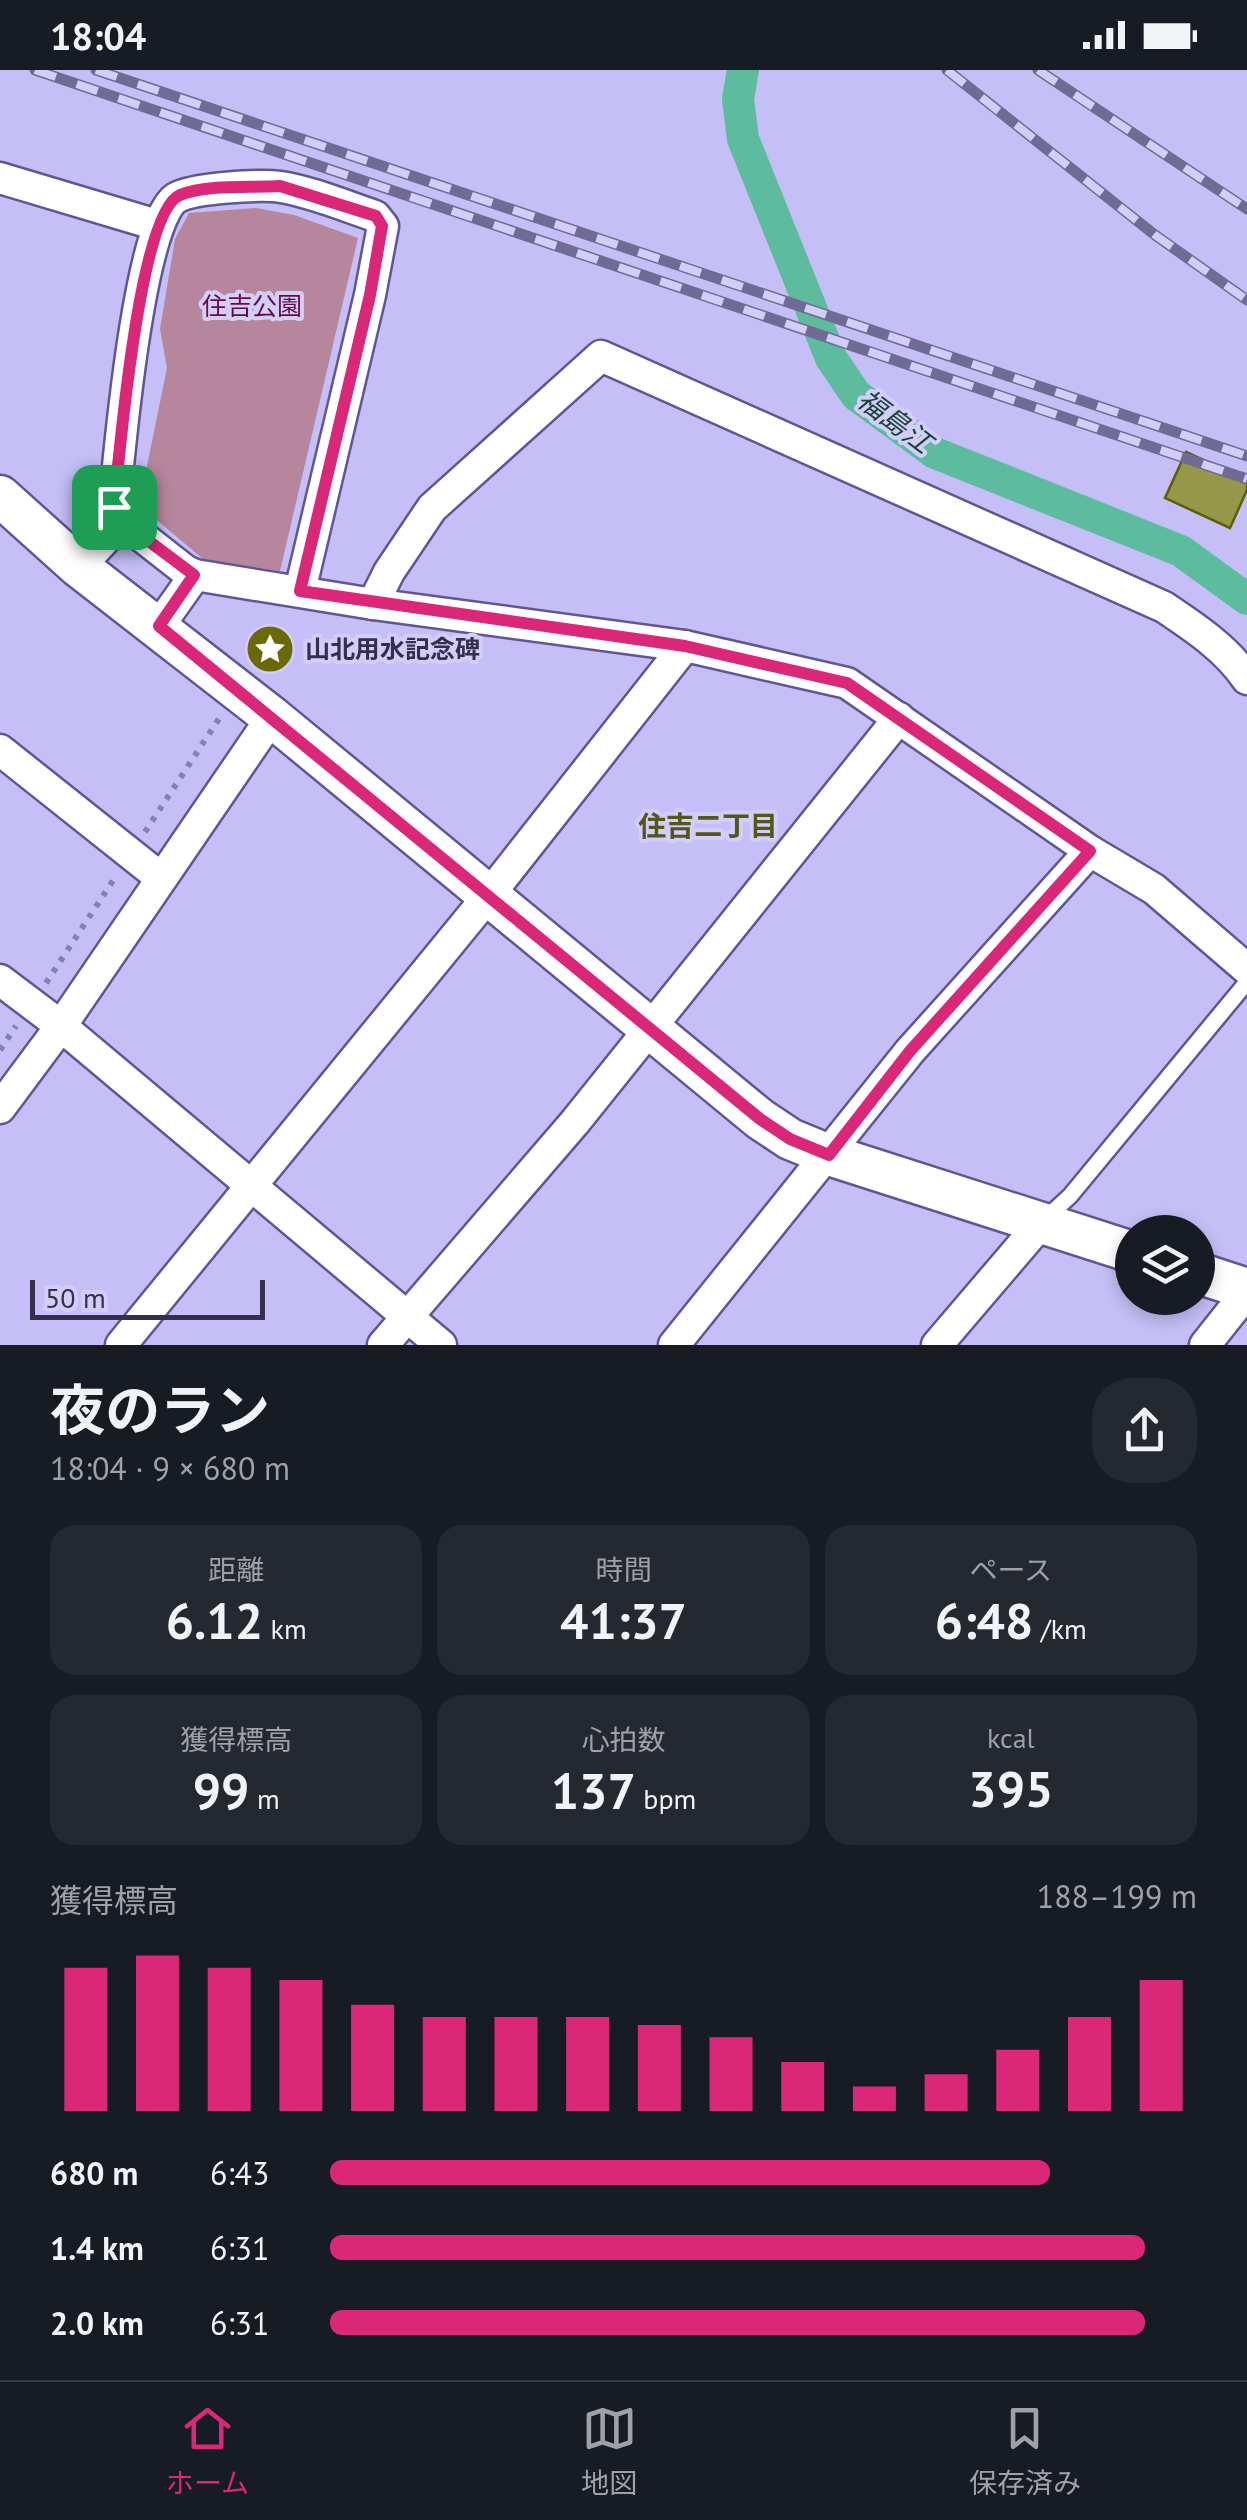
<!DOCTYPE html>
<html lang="ja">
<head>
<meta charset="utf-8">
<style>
	:root { --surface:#171b24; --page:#242831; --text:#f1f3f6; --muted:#9ea1a6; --line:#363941; --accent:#db2777 }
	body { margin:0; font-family:"PT Sans","Noto Sans JP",sans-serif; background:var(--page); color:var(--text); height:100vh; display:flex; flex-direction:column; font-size:38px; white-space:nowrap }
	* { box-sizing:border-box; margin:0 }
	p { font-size:32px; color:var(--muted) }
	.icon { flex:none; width:55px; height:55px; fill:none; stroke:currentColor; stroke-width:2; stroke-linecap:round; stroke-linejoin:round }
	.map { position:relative; height:1275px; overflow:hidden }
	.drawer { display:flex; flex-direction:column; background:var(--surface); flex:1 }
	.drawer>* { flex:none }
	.tools { position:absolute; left:1115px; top:1145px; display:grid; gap:20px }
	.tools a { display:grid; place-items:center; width:100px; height:100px; border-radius:50%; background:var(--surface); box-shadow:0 5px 15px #0003; font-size:50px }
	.scale { position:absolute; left:30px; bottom:25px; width:235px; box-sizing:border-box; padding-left:10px; border:5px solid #332f4c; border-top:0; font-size:28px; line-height:35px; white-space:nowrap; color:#332f4c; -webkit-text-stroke:8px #d2cdf9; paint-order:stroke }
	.pin { position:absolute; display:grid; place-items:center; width:85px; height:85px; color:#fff; margin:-42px; border-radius:20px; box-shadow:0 5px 15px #0006 }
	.round { display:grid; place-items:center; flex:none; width:105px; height:105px; border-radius:40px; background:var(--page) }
	.overview { display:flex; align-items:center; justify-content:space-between; height:170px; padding:0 50px }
	h1 { font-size:55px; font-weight:700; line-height:75px }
	.stats { display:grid; grid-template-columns:repeat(3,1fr); gap:15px; height:170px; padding:10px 50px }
	.stats div { display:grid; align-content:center; border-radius:25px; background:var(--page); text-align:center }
	.stats b { font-size:50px; font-weight:700 }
	.stats small { font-size:28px; font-weight:400 }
	.stats p { font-size:28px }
	.chart { height:280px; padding:20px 50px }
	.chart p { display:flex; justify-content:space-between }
	.chart svg { width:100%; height:180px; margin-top:10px; stroke:var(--accent); stroke-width:6 }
	ul { padding:0 50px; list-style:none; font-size:32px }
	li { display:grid; grid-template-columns:160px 120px 1fr; align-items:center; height:75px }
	li i { height:25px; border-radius:12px; background:var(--accent) }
	.status { display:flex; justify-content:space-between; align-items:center; height:70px; padding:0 50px; background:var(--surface); direction:ltr }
	.status svg { height:28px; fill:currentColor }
	.menu { display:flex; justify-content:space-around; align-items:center; height:140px; border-top:2px solid var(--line); background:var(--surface); font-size:28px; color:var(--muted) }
	.menu a { display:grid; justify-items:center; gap:5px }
	.menu .current { color:var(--accent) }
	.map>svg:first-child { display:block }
	.green { fill:#b6869c }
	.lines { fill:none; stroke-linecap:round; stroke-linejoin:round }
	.canal { stroke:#5cbc9d; stroke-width:32 }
	.building { fill:#969749; stroke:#5e5e05; stroke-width:2.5 }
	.lane-casing { stroke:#605595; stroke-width:20 }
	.street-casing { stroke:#605595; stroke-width:35 }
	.secondary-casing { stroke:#605595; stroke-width:45 }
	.path { stroke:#8781ae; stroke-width:6; stroke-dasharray:5 8; stroke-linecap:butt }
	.lane { stroke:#fff; stroke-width:15 }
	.street { stroke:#fff; stroke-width:30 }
	.secondary { stroke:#fff; stroke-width:40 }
	.rail-casing { stroke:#706b94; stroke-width:11 }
	.rail { stroke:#d2cdf9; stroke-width:8; stroke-dasharray:22; stroke-linecap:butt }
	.route-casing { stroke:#fff; stroke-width:20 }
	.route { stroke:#db2777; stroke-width:12 }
	.labels { text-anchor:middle; stroke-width:8; stroke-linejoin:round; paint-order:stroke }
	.park-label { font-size:25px; fill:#660b42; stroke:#d2cdf9 }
	.poi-label { font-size:25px; font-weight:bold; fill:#332f4c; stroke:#d2cdf9; text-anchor:start }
	.water-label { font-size:28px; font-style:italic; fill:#1b4538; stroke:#d2cdf9 }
	.neighbourhood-label { font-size:28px; font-weight:bold; fill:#55561b; stroke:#d2cdf9 }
</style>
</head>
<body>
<div class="status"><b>18:04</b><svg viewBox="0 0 49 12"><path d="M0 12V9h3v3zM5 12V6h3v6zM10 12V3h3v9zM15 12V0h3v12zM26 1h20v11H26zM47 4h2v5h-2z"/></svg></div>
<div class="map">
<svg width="1247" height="1275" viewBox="0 0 1247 1275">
	<rect width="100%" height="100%" fill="#c5bef7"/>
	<!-- green -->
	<polygon class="green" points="256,138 294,145 358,168 280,501 203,489 139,435 167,298 160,259 175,169 189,143"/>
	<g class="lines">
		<!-- canal -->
		<polyline class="canal" points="743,0 738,29 743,69 831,288 856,325 935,383 1181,481 1247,529"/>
	</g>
	<!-- building -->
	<polygon class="building" points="1186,382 1247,410 1247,420 1230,458 1165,428"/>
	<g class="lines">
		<!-- lane casing -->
		<g class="lane-casing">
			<polyline id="lane" points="1045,1149 1070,1126 1247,912"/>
		</g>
		<!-- street casing -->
		<g class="street-casing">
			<g id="street">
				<polyline points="0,108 157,155"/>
				<polyline points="79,497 122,451"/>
				<path d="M300,521l70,-296 13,-69 -8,-10c-30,-10 -63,-24 -94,-29 -20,-3 -89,1 -105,11 -37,24 -57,258 -62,309l8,14 64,50 9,4 178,29 312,42 162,37 243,168 64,38 93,80"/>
				<path d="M373,534l16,-32 43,-64 169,-152 563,251c30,20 63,42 83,72"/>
				<polyline points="159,556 195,505"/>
				<polyline points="0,680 161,808"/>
				<polyline points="0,910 61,956 441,1275"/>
				<polyline points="0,1038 61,956 272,647"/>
				<polyline points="121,1275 489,825 685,576"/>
				<polyline points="383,1275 575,1052 899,648"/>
				<polyline points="674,1275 910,981 1090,781"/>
				<polyline points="937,1275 1042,1152"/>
				<polyline points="1205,1275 1247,1222"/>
			</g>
		</g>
		<!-- secondary casing -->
		<g class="secondary-casing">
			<g id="secondary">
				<polyline points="0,426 79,497 272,647 760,1049 790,1069 829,1085 1132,1182"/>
				<polyline points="1198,1203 1247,1219"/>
			</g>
		</g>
		<!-- path -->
		<g class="path">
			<polyline points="145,762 220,647"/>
			<polyline points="46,913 116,806"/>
			<polyline points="0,980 16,956"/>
		</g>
		<!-- lane -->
		<use href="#lane" class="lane"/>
		<!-- street -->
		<use href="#street" class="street"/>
		<!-- secondary -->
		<use href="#secondary" class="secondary"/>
		<!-- rail casing -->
		<g class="rail-casing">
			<g id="rail">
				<polyline points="35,0 1247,409"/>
				<polyline points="96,0 1247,386"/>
				<polyline points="947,0 1155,165 1247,230"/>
				<polyline points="1038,0 1247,139"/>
			</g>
		</g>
		<!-- rail -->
		<use href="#rail" class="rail"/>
	</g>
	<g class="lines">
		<!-- route casing -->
		<g class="route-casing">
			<path id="route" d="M280,116l96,30 6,10 -12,69 -70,296 385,55 162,37 243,168 -180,200 -81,104 -39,-16 -30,-20 -601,-493 35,-51 -72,-54 -8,-14c5,-49 25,-295 66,-312 28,-11 69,-7 100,-9z"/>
		</g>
		<!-- route -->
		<use href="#route" class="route"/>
	</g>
	<!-- icons -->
	<defs>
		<g id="sight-disc" transform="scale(2.5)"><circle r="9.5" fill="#696906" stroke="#d2cdf9"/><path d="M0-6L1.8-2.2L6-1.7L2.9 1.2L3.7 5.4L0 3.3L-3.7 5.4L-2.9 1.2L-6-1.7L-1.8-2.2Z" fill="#fff"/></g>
	</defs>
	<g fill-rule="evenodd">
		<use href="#sight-disc" x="270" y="579"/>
	</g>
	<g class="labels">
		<!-- park labels -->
		<g class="park-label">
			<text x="252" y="245">住吉公園</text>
		</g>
		<!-- poi labels -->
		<g class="poi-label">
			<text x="305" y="588">山北用水記念碑</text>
		</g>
		<!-- water labels -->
		<g class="water-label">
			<text transform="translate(895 351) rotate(37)" y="10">福島江</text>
		</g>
		<!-- neighbourhood labels -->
		<g class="neighbourhood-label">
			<text x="708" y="766">住吉二丁目</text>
		</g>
	</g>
</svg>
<div class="tools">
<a><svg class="icon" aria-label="layers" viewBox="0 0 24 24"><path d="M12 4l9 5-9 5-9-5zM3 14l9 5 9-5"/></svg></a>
</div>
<div class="scale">50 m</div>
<div class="pin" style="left:114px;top:437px;background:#1e9e55"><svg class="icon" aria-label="arrive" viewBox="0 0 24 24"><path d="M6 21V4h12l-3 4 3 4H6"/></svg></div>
</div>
<section class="drawer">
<div class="overview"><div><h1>夜のラン</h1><p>18:04 · 9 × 680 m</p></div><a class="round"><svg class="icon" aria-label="share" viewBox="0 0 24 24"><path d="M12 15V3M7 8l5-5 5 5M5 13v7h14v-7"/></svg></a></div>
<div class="stats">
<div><p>距離</p><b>6.12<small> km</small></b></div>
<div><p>時間</p><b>41:37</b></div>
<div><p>ペース</p><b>6:48<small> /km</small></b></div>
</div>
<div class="stats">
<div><p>獲得標高</p><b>99<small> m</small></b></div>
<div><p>心拍数</p><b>137<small> bpm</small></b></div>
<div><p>kcal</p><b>395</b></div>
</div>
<div class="chart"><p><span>獲得標高</span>188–199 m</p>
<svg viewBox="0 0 160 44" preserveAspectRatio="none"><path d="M5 44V9M15 44V6M25 44V9M35 44V12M45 44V18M55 44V21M65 44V21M75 44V21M85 44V23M95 44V26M105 44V32M115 44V38M125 44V35M135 44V29M145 44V21M155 44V12"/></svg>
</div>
<ul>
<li><b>680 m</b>6:43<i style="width:83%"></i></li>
<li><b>1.4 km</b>6:31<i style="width:94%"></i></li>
<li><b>2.0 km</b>6:31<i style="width:94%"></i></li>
</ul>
</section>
<nav class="menu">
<a class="current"><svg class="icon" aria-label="home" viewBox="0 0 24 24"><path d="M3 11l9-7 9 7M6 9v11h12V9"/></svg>ホーム</a>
<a><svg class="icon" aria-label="map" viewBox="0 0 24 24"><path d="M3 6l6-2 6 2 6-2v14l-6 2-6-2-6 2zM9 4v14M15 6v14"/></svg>地図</a>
<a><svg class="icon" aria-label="saved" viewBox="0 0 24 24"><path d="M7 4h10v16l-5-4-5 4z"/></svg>保存済み</a>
</nav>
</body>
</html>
